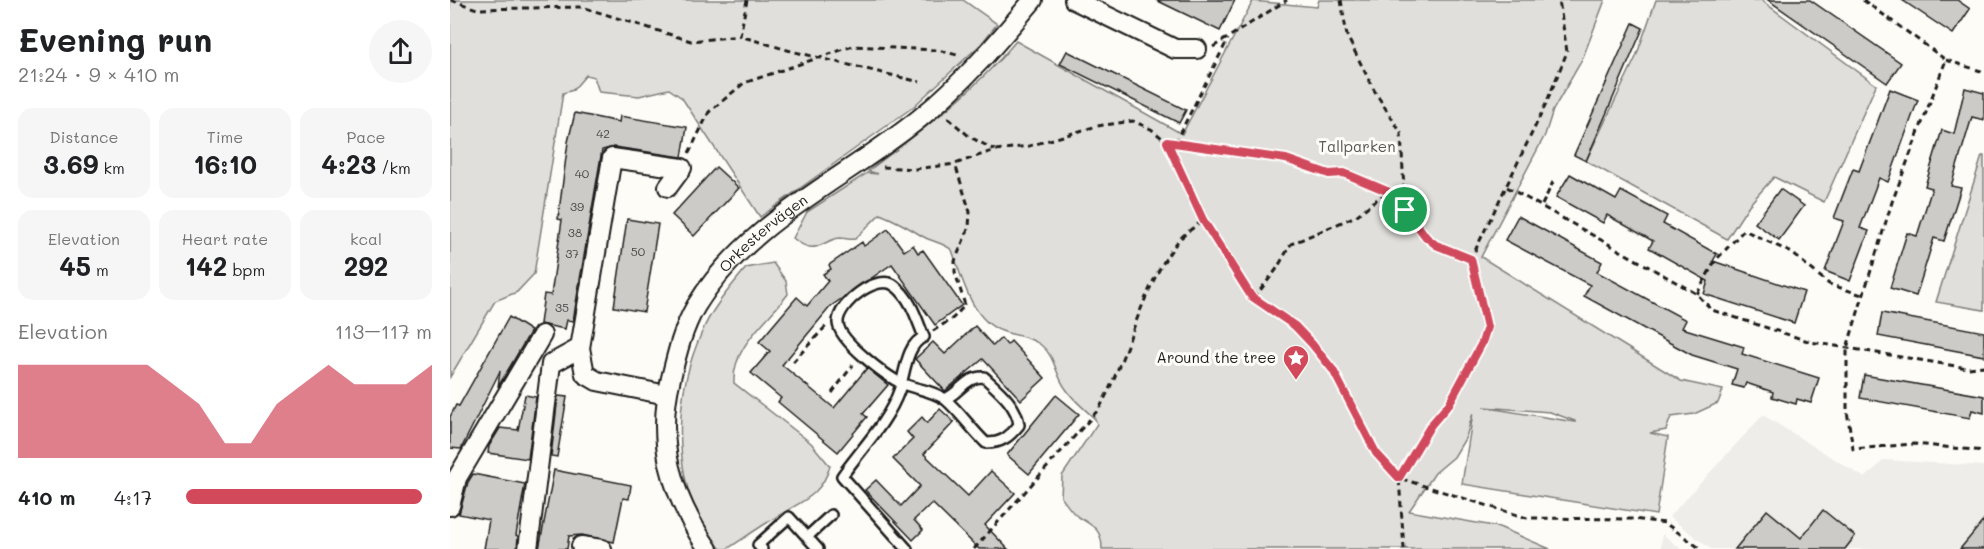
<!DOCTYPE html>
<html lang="en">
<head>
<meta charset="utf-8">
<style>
	:root { --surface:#fff; --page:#f6f6f6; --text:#202124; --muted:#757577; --accent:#d1495b }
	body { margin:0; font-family:Mali,sans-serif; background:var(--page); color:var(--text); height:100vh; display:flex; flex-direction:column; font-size:22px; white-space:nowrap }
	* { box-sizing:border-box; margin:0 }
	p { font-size:20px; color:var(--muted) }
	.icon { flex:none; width:33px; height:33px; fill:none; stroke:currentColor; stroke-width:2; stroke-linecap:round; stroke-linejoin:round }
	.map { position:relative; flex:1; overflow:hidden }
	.details { display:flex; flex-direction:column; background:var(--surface); width:450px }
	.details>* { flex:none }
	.pin { position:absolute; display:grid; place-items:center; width:51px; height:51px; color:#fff; margin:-26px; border:3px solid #fff; border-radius:50%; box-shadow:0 2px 6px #0007 }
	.round { display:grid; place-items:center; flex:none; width:63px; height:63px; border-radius:32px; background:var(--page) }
	.headline { display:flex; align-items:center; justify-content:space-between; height:102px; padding:0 18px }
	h1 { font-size:33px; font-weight:700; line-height:45px }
	.stats { display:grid; grid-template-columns:repeat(3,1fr); gap:9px; height:102px; padding:6px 18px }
	.stats div { display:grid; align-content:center; border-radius:15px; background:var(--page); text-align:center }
	.stats b { font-size:26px; font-weight:700 }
	.stats small { font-size:16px; font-weight:400 }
	.stats p { font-size:16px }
	.chart { height:168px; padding:12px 18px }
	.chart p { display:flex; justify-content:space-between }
	.chart svg { width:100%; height:108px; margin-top:6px; fill:var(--accent); opacity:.7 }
	ul { padding:0 18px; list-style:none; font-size:20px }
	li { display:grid; grid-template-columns:96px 72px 1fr; align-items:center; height:45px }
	li i { height:15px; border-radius:8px; background:var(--accent) }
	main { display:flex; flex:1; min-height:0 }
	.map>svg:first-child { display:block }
	.built { fill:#eeede9 }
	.green { fill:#e0dfdb; stroke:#7e7e7c; stroke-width:1.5; fill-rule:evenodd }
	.building { fill:#cccbc8; stroke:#1c1c1c; stroke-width:1.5 }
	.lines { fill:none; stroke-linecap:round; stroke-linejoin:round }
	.lane-casing { stroke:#1c1c1c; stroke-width:14 }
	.street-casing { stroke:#1c1c1c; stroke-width:22 }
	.path { stroke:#1c1c1c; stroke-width:3; stroke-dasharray:6 4.5; stroke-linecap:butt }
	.lane { stroke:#fdfcf7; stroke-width:9 }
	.street { stroke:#fdfcf7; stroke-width:18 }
	.route-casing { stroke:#fff; stroke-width:12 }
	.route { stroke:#d1495b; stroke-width:8 }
	.labels { text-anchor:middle; stroke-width:6; stroke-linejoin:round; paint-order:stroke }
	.number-label { font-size:12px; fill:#484847 }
	.park-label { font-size:15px; fill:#575655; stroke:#fdfcf7 }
	.street-label { font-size:15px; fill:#1c1c1c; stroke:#fdfcf7 }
	.poi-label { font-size:15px; fill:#1c1c1c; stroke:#fdfcf7; text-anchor:end }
</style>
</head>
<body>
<main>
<section class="details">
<div class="headline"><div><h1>Evening run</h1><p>21:24 · 9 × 410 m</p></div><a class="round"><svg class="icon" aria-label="share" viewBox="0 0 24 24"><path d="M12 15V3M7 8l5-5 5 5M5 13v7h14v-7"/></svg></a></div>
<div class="stats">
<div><p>Distance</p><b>3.69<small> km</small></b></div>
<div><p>Time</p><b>16:10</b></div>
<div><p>Pace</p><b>4:23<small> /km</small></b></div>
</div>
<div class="stats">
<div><p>Elevation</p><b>45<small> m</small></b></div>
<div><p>Heart rate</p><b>142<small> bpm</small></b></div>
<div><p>kcal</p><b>292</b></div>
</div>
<div class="chart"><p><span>Elevation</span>113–117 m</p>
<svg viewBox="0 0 160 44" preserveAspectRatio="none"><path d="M0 44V6L10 6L20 6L30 6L40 6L50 6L60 14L70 22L80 38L90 38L100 22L110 14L120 6L130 14L140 14L150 14L160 6V44z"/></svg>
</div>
<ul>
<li><b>410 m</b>4:17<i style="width:96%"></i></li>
</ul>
</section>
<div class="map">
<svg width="1534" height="549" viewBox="0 0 1534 549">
	<rect width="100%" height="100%" fill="#fdfcf7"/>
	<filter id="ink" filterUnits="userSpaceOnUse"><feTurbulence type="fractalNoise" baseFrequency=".0167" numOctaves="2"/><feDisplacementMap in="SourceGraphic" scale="12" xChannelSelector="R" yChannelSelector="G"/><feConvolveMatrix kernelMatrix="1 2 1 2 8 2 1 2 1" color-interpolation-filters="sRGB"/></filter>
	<g filter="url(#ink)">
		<!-- built -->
		<g class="built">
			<polygon points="1313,415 1415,478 1434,460 1534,466 1534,549 1261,549 1219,517"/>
			<polygon points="1212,534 1231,549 1211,549"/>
		</g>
		<!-- green -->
		<g class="green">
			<polygon points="0,0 513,0 547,24 531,44 463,107 310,217 232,98 219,89 189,96 149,92 144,77 136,75 123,90 113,93 84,274 67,292 45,301 0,377"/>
			<path d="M869,0h286l-23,60 -29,50 -8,25 -64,122 200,124 42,9 -5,13 -24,11 -23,3 -5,13 -16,3 18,4 -12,78 -194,-31 11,-71 -7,24 -12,20 -19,16 -26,38 90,16 51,22h-448c0,-21 -10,-23 -25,-33 -6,-4 -11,-13 -16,-19l1,-21 35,-52 -2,-5c-10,-10 -22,-19 -29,-30 -11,-14 -10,-32 -25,-44 -12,-9 -26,-9 -39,-14 -31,-11 -40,-54 -50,-81 -10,-8 -20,-8 -30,-14 -14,-9 -27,-16 -42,-22l-25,25c-6,1 -9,-1 -15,-1 -19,2 -24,20 -47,0l14,-26 60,-39 11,1 -10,-3c52,-39 106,-79 148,-130l166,93 71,-133 64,6zM1033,407l67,5 25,9v1z"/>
			<polygon points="1206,0 1311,0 1426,85 1374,202 1324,177 1299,205 1277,239 1136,161 1186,57"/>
			<polygon points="1532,156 1534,156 1534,310 1486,302"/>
			<path d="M323,263l13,18 2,13c-20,27 -56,52 -54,89l77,60 19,23c-9,31 -29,35 -52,50 -17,10 -34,22 -51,33h-6c-7,-8 -16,-16 -20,-25 -29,-60 -26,-132 1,-192 10,-24 28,-44 44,-64z"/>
		</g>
		<!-- building -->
		<g class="building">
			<polygon points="706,0 785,0 770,31"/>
			<polygon points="1318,0 1360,0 1451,63 1437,83"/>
			<polygon points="1452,0 1507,0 1520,9 1503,34"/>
			<polygon points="1183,23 1193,28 1136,161 1124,155"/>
			<polygon points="617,51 736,110 729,123 610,64"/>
			<polygon points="1515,88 1534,93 1534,120 1522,117 1501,186 1511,188 1494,241 1484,238 1466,296 1440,288 1457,233 1467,236 1482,188 1475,186 1492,130 1504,134"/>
			<polygon points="1440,89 1468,100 1438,182 1429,178 1410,228 1419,231 1400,281 1375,271 1394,221 1384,218 1403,169 1409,171"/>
			<polygon points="125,113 169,122 170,116 237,127 232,157 164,147 152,150 123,321 117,320 115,329 90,324 94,294 101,295 112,220 108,219 118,142"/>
			<polygon points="266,167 289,188 244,236 222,215"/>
			<polygon points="1120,174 1166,200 1171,191 1217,216 1213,224 1267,254 1263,261 1354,292 1344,323 1254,294 1258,281 1199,248 1203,241 1157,215 1153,223 1106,197"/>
			<polygon points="1330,189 1354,206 1329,240 1305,223"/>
			<polygon points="1068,216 1152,262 1147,272 1236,320 1232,328 1294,347 1292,354 1369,378 1361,403 1347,399 1346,404 1322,397 1323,392 1296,383 1294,388 1282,385 1287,369 1242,355 1134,296 1140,285 1055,240"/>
			<polygon points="177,219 208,224 194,312 164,307"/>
			<polygon points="438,229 454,251 463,245 468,253 473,250 512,305 485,325 442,264 381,306 332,365 384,408 417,368 438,385 413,414 417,417 388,452 328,402 331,398 301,373 320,351 309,342 347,297 357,306 378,281 373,274 381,269 379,265 412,242 414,246"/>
			<polygon points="1432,313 1534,332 1534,356 1428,336"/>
			<polygon points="59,317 81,331 48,387 50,371 11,449 0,448 0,417 6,405 9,406"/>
			<polygon points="525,326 543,346 551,338 557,345 561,341 595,378 571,400 533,359 495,391 465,359 483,342 495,354"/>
			<polygon points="1414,375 1534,396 1534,413 1522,410 1520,418 1410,398"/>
			<polygon points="75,395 86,397 78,459 38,453 39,446 50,428 68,430"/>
			<polygon points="606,395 629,414 579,474 557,455"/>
			<polygon points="108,396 117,397 107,457 101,456"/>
			<polygon points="490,409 504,422 474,454 518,496 541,471 565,493 535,525 558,549 529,549 482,503 464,520 473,530 463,540 415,490 426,480 451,506 470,486 443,459 463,439 457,432 472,417 477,423"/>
			<polygon points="104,470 181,485 179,499 173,498 164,542 132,535 119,536 117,549 89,549"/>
			<polygon points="23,474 75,484 66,535 68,536 67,549 34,549 39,520 9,514 18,482"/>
			<polygon points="1317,510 1351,538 1373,510 1405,536 1395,549 1285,549"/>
			<polygon points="1534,520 1534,549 1510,549"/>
		</g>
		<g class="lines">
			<!-- lane casing -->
			<g class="lane-casing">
				<g id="lane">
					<polyline points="357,537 381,515"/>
					<polyline points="312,549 308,545 339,517 368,549"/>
					<path d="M457,549l-65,-73c19,-27 46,-54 57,-85 6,-16 7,-47 25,-54 -7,-17 -13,-39 -29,-51 -17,-14 -58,18 -57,37 1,18 49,54 65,61 13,5 32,7 43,16 14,12 26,30 40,43 16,0 23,-6 33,-18 -2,-20 -21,-35 -35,-48 -18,-1 -24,16 -39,22"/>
				</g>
			</g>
			<!-- street casing -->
			<g class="street-casing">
				<g id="street">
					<polyline points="624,0 725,49 747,49"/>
					<polyline points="217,395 147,381 135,374 130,348 162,158 232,168 218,187"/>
					<polyline points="0,506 7,478 92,335"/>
					<polyline points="131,546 152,549"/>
					<polyline points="78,549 101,364 130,348"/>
					<path id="s1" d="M258,549c-36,-53 -53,-107 -37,-171 6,-25 12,-50 25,-72 52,-86 150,-127 224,-188 43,-35 78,-76 113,-118"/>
				</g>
			</g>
			<!-- path -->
			<g class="path">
				<polyline points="1,0 27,9 132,7 241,41 290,36"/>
				<polyline points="297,0 290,36 341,51 470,82"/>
				<polyline points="891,0 897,36 924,90 951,133 955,209"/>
				<polyline points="1413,0 1496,60 1442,202 1397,348 1397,411 1403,449 1464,444 1534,451"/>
				<polyline points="763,47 837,0"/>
				<polyline points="1496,60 1534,72"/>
				<polyline points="498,118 520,137 545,150"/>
				<polyline points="717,142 836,159 879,174 894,173 944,194 976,237 986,245 1021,259"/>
				<polyline points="725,143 778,39"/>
				<polyline points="239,153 259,112 294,83 403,46 488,50 511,56"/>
				<polyline points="433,167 465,169 505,164 545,150 579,146 647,126 683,121 701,129 717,142 753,220 801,296 845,326 862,343 883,370 926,453 949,478 1077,518 1183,519 1215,523 1251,549"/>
				<polyline points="1057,187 1247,294 1262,310 1361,342 1518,368 1534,366"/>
				<polyline points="1092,205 1103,182"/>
				<polyline points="1247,294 1265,261 1294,230 1342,253 1379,284 1412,295"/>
				<polyline points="804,298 826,270 841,244 906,216 936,192"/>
				<polyline points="483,331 503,318 515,305 505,272 505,261 519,227 520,212 505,164"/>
				<polyline points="343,362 377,325"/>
				<polyline points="382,393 403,365"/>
				<path d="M524,549l125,-140c30,-53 40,-118 79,-168 7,-8 17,-14 25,-21"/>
				<polyline points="954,549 949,478 981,425 999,404 1032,343 1037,327 1021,259 1096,104 1117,52 1109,0"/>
			</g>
			<!-- lane -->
			<use href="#lane" class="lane"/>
			<!-- street -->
			<use href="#street" class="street"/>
		</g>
	</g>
	<g class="lines" filter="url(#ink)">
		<!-- route casing -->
		<g class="route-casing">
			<polygon id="route" points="717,142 836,159 879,174 894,173 944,194 976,237 986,245 1021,259 1037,327 1032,343 999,404 981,425 949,478 926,453 883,370 862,344 845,326 801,296 753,220"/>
		</g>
		<!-- route -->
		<use href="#route" class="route"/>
	</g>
	<!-- icons -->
	<defs>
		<g id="sight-pin" transform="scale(1.35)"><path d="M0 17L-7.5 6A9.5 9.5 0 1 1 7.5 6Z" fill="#d1495b" stroke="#fdfcf7"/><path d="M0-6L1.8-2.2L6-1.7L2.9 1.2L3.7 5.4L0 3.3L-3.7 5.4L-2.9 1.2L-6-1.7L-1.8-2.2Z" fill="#fff"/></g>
	</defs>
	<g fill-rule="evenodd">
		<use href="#sight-pin" x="846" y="358"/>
	</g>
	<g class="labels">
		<!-- number labels -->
		<g class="number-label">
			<text x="153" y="138">42</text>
			<text x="132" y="178">40</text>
			<text x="127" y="211">39</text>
			<text x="125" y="237">38</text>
			<text x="188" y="256">50</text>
			<text x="122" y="258">37</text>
			<text x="112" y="312">35</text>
		</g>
		<!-- park labels -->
		<g class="park-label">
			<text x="907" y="152">Tallparken</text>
		</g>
		<!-- street labels -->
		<g class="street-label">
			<text dy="5" stroke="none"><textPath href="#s1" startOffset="357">Orkestervägen</textPath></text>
		</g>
		<!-- poi labels -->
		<g class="poi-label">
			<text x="826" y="363">Around the tree</text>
		</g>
	</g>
</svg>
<div class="pin" style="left:955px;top:210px;background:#1e9e55"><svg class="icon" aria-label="arrive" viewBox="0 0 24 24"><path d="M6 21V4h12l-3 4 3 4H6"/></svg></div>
</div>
</main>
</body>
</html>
